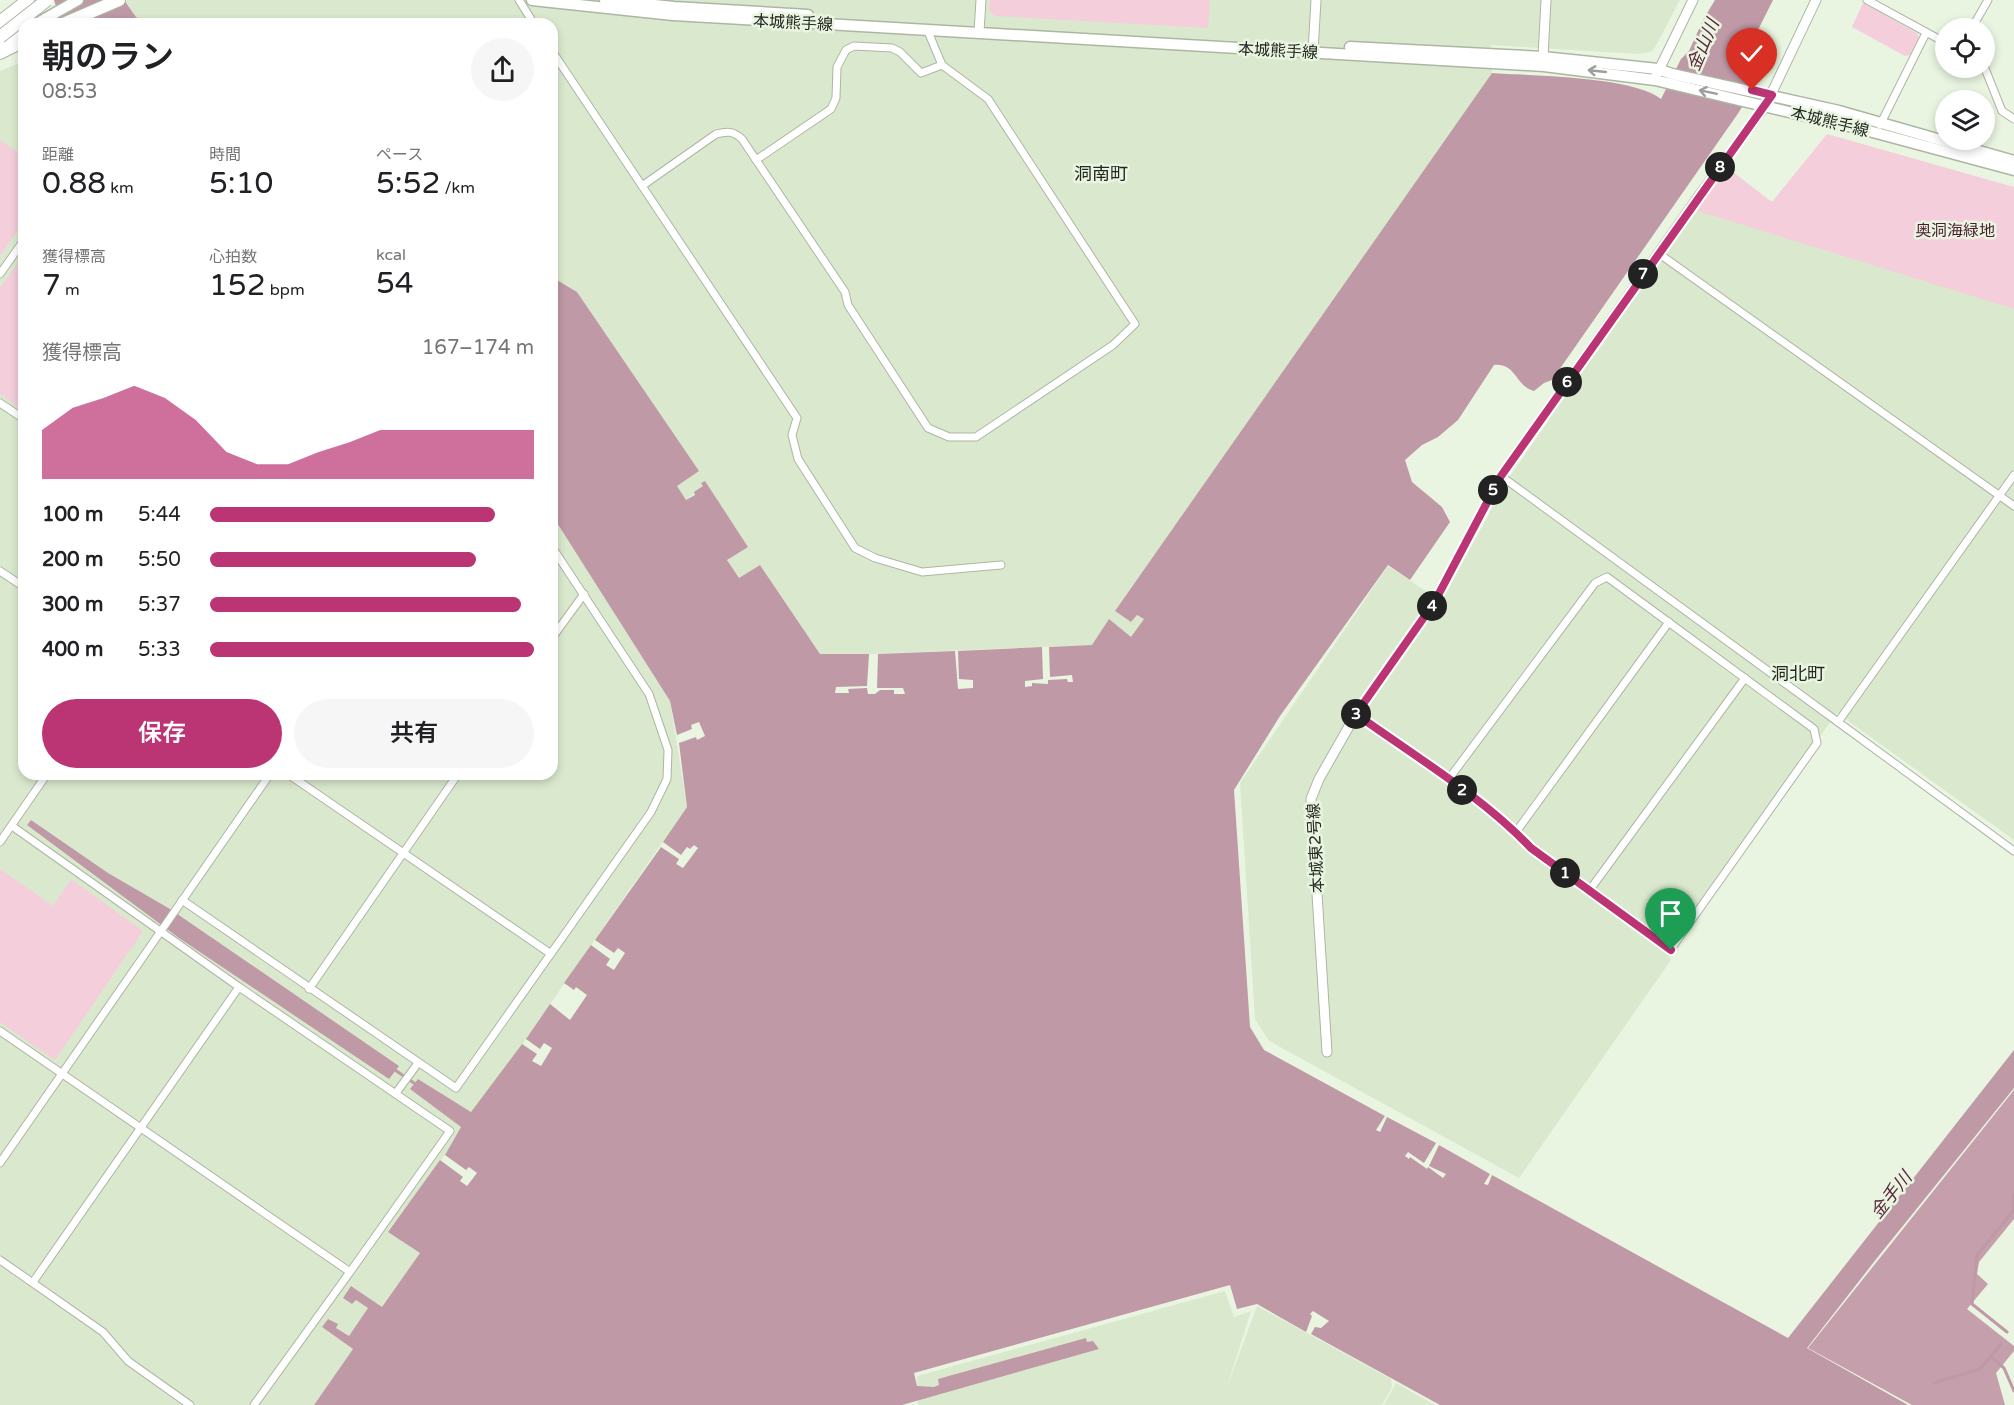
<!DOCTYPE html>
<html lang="ja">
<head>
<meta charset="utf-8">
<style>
	:root { --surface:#fff; --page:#f6f6f6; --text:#202124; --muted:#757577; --accent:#bb3473 }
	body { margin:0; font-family:"Varela Round","Noto Sans JP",sans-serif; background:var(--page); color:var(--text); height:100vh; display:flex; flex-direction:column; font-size:22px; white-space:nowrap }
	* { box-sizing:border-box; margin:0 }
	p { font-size:20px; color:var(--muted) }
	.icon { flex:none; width:33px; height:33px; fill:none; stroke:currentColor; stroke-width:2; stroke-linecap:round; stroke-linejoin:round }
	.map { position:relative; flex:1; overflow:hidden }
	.drawer { position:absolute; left:18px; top:18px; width:540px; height:762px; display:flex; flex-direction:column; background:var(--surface); border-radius:18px; box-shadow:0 3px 9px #0003 }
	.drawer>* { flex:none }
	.tools { position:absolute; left:1935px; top:18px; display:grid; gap:12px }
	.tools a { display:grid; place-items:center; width:60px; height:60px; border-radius:50%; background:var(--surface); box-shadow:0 3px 9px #0003; font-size:30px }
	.pin { position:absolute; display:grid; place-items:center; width:51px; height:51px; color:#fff; margin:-62px -26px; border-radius:50% 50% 50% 0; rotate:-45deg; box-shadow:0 0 6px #0007 }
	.pin .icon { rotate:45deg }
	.km { position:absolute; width:30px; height:30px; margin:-15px; border-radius:50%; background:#222; color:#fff; font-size:16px; line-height:30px; text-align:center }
	.round { display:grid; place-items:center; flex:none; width:63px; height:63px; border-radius:32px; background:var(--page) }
	.overview { display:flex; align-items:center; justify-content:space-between; height:102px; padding:0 24px }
	h1 { font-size:33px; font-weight:600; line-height:45px }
	.figures { display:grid; grid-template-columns:repeat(3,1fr); gap:9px; height:102px; padding:6px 24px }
	.figures div { display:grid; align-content:center }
	.figures b { font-size:30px; font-weight:600 }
	.figures small { font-size:16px; font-weight:400 }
	.figures p { font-size:16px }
	.chart { height:168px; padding:12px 24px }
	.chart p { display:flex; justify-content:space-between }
	.chart svg { width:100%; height:108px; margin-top:6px; fill:var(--accent); opacity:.7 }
	.action { display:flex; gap:12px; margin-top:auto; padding:12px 24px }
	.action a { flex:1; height:69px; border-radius:36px; background:var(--accent); color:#fff; font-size:24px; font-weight:600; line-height:69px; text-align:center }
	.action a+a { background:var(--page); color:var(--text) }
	ul { padding:0 24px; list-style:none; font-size:20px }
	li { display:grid; grid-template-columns:96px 72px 1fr; align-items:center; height:45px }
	li i { height:15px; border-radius:8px; background:var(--accent) }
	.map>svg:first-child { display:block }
	.built { fill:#dae9ce }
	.green { fill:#f4cedb }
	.forest { fill:#c59fac }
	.water { fill:#bf99a6 }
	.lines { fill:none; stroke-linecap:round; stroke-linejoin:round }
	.stream { stroke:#bf99a6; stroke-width:3 }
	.minor-casing { stroke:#acb7a3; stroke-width:9 }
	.tertiary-casing { stroke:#acb7a3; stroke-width:11 }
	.secondary-casing { stroke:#acb7a3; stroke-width:13 }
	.motorway-casing { stroke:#acb7a3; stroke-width:14 }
	.minor { stroke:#fff; stroke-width:7 }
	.tertiary { stroke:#fff; stroke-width:9 }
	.secondary { stroke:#fff; stroke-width:10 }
	.motorway { stroke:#fff; stroke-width:12 }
	.motorway-bridge-casing { stroke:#acb7a3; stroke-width:14; stroke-linecap:butt }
	.motorway-bridge { stroke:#fff; stroke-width:12 }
	.oneway { stroke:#9c9e9b }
	.route-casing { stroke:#fff; stroke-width:12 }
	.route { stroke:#bb3473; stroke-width:8 }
	.labels { text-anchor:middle; stroke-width:5; stroke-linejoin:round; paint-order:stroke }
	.street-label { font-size:16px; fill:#242821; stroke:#e9f5e0 }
	.park-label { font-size:16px; fill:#4c1b30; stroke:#e9f5e0 }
	.water-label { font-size:18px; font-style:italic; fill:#5b283d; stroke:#e9f5e0 }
	.neighbourhood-label { font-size:18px; fill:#242821; stroke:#e9f5e0 }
</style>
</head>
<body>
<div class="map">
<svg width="2014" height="1405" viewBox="0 0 2014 1405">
	<rect width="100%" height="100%" fill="#e9f5e0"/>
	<!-- built -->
	<g class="built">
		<polygon points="130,0 1680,0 1653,51 1639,54 1491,45 1492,73 1480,92 1115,611 1131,622 1137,615 1144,619 1131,638 1123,632 1092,645 869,654 820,654 760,565 739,579 727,560 747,547 703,486 686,500 677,486 698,471 577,292 552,277 552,24 147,24 136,17 125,1"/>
		<polygon points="24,61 24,774 552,774 552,515 670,701 687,807 526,1039 471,1112 418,1079 410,1089 461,1127 445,1155 388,1231 420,1253 382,1307 351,1286 356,1299 368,1308 349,1336 336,1328 329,1319 322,1327 353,1349 314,1405 0,1405 0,71"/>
		<polygon points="1699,203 2014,307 2014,840 1837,713 1665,949 1671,960 1519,1178 1269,1041 1255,1019 1240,783 1388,566 1441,601 1510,476"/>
		<polygon points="1225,1291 1234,1317 1251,1311 1226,1390 1257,1306 1391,1379 1392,1387 1382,1405 918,1405 917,1376"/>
		<polygon points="1396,1383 1435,1405 1384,1405"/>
	</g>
	<!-- green -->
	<g class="green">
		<polygon points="990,0 1210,0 1208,28 995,16 989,11"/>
		<polygon points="1863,3 1917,33 1919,37 1910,55 1905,56 1852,27"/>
		<polygon points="1827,134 2014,187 2014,309 1695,210 1729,169 1772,202"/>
		<polygon points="0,140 24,157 24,222 0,256"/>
		<polygon points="24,254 24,411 0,394 0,288"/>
		<polygon points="0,869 53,906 71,879 143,931 55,1060 0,1022"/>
	</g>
	<!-- forest -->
	<polygon class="forest" points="2014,1090 2014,1219 1979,1262 1977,1274 1988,1284 1967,1309 2014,1346 2014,1351 1996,1373 2005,1405 1912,1405 1808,1348"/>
	<!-- water -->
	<g class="water">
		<polygon points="54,0 124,0 136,17 147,24 62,24"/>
		<path d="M1715,0h58l-19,38 -8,28 14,10 -21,36 -187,268 -8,3 -10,8c-18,-4 -18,-29 -40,-26l-36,55 -20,17 -16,8 -17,15 7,22 30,25 8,15 -40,58 -22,-15 -108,151 -46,74 16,237 14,23 121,66 -9,14 4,2 7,-15 49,26 -12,20 -16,-11 -3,4 4,3 1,-2 17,12 1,-2 15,11 3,-4 -17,-8 10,-21 51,29 -6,10 4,1 4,-10 296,163 226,-288v38l-137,170 -70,90 101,57h-468l-129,-71 4,-7 6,1 8,-7 -16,-10 -3,3 2,2 -6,16 -49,-28 -20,5 -7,-24 -316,88 3,13 17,1 5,-2 -1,-6 148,-41 1,4 6,-1 6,8 -197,56h-588l39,-56 -31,-22 6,-8 10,5 -2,4 13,8 19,-28 -12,-8 -4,4 -9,-6 8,-12 31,21 38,-54 -32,-21 52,-72 23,17 -3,4 7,5 10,-13 -8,-6 -3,3 -21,-15 16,-28 -51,-38 8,-10 53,33 51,-68 15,10 -5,7 9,5 11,-18 -8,-5 -4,6 -14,-10 24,-35 20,16 17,-25 -11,-8 -2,3 -10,-7 27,-38 19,14 -4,6 8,5 11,-17 -7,-5 -4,5 -19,-13 66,-93 18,12 -3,5 7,4 15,-20 -4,-3 -4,4 -3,-2 -6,8 -18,-13 24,-35 -8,-64 17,-6 1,3 8,-4 -6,-14 -8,3 1,4 -15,6 -7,-34 -118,-186v-238l25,15 122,179 -22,15 9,14 9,-5 -1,-3 9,-6 -2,-3 4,-2 43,66 -21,13 12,18 21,-13 60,89h49l-2,32 -31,1 -1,6h14l-1,-4 19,-1 1,6h7l5,-4h14v4h11l-2,-6h-26l1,-34 77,-3 3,38 15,-1v-8l-14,-1 -1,-28 84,-4 1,32 -18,2v6l7,-1v-3l16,1v-4l19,-1 1,3h5l-1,-7 -22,2 -1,-30 43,-2 17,-26 22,18 13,-18 -7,-4 -6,7 -16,-11 377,-538c40,3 140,3 169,26l20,-40 8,-8 14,-31z"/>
		<polygon points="31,820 108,873 170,909 399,1066 389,1079 179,938 27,825"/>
	</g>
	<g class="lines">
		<!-- stream -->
		<g class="stream">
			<polyline points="395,1070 414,1083"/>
			<polyline points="2007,1332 1972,1304 1977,1255 2013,1211 2014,1195"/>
			<polyline points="1991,1357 2004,1368 2014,1391"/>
			<polyline points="1934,1383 1980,1369 2001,1344"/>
		</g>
		<!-- minor casing -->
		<g class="minor-casing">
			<g id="minor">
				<polyline points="519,0 534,24"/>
				<polyline points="1867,0 1946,43"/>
				<polyline points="1972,28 1988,0"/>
				<polyline points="552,51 797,418 792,435 798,459 855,548 875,558 922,572 1001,565"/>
				<polyline points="1984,66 2002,111 2014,119"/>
				<polyline points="1880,125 1926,33"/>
				<polyline points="756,160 831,109 836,98 837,67 846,50 854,46 892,48 900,52 921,73 942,65"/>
				<path d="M642,186l74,-52c12,-3 17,-3 26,5l103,153 3,13 80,123 21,9h27l137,-92 22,-21 -147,-225 -46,-34 -15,-36"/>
				<polyline points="1658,253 2014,506"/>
				<polyline points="0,274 24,240"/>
				<polyline points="0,403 24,419"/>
				<polyline points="1501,476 1838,722 2014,475"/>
				<polyline points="0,571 24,587"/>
				<polyline points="552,638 584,594"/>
				<path d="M1356,714c58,41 126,82 175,133l140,102 146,-206 -3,-14 -207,-152 -12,6 -147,197"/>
				<polyline points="1838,722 2014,851"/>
				<polyline points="288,774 551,954"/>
				<polyline points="12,826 239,987 33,1282"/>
				<polyline points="1516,832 1669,622"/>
				<polyline points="0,842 47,774"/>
				<polyline points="1589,891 1745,678"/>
				<polyline points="182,900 456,1088 651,812 667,779 668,750 649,694 552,547"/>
				<polyline points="239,987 450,1131 350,1272"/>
				<polyline points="309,989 458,774"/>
				<polyline points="0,1031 350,1272 254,1405"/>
				<polyline points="396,1093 418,1063"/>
				<polyline points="0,1163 270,774"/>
				<polyline points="0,1260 103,1332 128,1361 190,1405"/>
			</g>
		</g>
		<!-- tertiary casing -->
		<g class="tertiary-casing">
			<g id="tertiary">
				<polyline points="979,32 981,0"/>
				<polyline points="1313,52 1316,0"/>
				<polyline points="1543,57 1546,0"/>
				<polyline points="1656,76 1693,0"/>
				<polyline points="1327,1052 1311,799 1319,779 1356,714 1434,603 1501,476 1701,193 1766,105 1816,0"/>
			</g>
		</g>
		<!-- secondary casing -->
		<g class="secondary-casing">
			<g id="secondary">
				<polyline points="532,0 673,15 1544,66 1655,80 1869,131 2014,170"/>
				<polyline points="605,0 674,7 808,15"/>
				<polyline points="36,24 78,0"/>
				<polyline points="0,45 24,31"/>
				<polyline points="1350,47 1543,57 1658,69 1672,74 1839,111 2014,161"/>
			</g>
		</g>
		<!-- motorway casing -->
		<g class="motorway-casing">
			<g id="motorway">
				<polyline points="0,22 28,0"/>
				<polyline points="63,24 119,0"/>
				<polyline points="0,53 24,41"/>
			</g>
		</g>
		<!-- minor -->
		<use href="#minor" class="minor"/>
		<!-- tertiary -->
		<use href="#tertiary" class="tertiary"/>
		<!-- secondary -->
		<use href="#secondary" class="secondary"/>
		<!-- motorway -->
		<use href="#motorway" class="motorway"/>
		<!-- motorway-bridge casing -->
		<g class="motorway-bridge-casing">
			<polyline id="motorway-bridge" points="0,37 47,0"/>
		</g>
		<!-- motorway-bridge -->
		<use href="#motorway-bridge" class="motorway-bridge"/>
	</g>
	<!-- one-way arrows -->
	<defs><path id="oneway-shaft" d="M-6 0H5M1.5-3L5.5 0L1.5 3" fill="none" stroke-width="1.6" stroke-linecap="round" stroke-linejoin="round" transform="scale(1.5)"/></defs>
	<g class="oneway">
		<use href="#oneway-shaft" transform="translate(1597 71) rotate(-174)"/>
		<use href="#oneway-shaft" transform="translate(1708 92) rotate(-168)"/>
	</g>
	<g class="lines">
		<!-- route casing -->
		<g class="route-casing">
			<path id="route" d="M1671,950l-140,-102c-48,-51 -118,-93 -175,-134l78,-111 67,-127 271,-381 -20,-5"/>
		</g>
		<!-- route -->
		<use href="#route" class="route"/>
	</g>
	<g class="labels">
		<!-- street labels -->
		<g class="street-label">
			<text transform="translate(793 22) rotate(3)" y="6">本城熊手線</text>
			<text transform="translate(1278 50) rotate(3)" y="6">本城熊手線</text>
			<text transform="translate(1830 121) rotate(14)" y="6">本城熊手線</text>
			<text transform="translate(1315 848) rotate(-93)" y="6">本城東2号線</text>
		</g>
		<!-- park labels -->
		<g class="park-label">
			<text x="1955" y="236">奥洞海緑地</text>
		</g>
		<!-- water labels -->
		<g class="water-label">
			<text transform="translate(1703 45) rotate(-67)" y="6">金山川</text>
			<text transform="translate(1891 1195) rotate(-51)" y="6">金手川</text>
		</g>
		<!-- neighbourhood labels -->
		<g class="neighbourhood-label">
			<text x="1101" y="180">洞南町</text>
			<text x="1798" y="680">洞北町</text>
		</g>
	</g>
</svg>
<div class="tools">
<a><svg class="icon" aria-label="locate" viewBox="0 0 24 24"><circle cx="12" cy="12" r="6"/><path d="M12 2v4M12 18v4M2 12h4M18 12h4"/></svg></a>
<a><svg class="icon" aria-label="layers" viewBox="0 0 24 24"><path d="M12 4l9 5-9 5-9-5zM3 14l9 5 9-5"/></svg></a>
</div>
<div class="pin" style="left:1671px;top:950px;background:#1e9e55"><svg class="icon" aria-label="arrive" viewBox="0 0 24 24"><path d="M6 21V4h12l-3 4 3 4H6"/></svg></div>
<div class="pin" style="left:1752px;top:90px;background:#d93025"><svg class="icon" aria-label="check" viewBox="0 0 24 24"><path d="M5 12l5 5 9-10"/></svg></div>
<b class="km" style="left:1565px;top:873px">1</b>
<b class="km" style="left:1462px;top:790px">2</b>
<b class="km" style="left:1356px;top:714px">3</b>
<b class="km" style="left:1432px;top:606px">4</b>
<b class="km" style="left:1493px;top:490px">5</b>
<b class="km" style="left:1567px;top:382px">6</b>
<b class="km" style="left:1643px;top:274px">7</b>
<b class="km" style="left:1720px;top:167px">8</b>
<section class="drawer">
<div class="overview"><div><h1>朝のラン</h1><p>08:53</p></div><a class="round"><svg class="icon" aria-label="share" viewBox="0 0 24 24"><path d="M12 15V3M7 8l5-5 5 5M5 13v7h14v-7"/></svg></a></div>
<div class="figures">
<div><p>距離</p><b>0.88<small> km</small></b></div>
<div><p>時間</p><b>5:10</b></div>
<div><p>ペース</p><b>5:52<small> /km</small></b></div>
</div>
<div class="figures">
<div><p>獲得標高</p><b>7<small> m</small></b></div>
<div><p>心拍数</p><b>152<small> bpm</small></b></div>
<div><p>kcal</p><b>54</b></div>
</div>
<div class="chart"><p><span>獲得標高</span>167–174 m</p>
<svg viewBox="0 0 160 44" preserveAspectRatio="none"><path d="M0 44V24L10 15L20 11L30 6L40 11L50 20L60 33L70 38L80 38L90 33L100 29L110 24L120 24L130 24L140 24L150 24L160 24V44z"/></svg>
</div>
<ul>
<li><b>100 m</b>5:44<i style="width:88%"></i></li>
<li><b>200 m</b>5:50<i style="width:82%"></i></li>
<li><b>300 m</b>5:37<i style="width:96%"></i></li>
<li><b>400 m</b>5:33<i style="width:100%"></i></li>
</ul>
<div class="action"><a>保存</a><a>共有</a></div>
</section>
</div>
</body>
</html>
